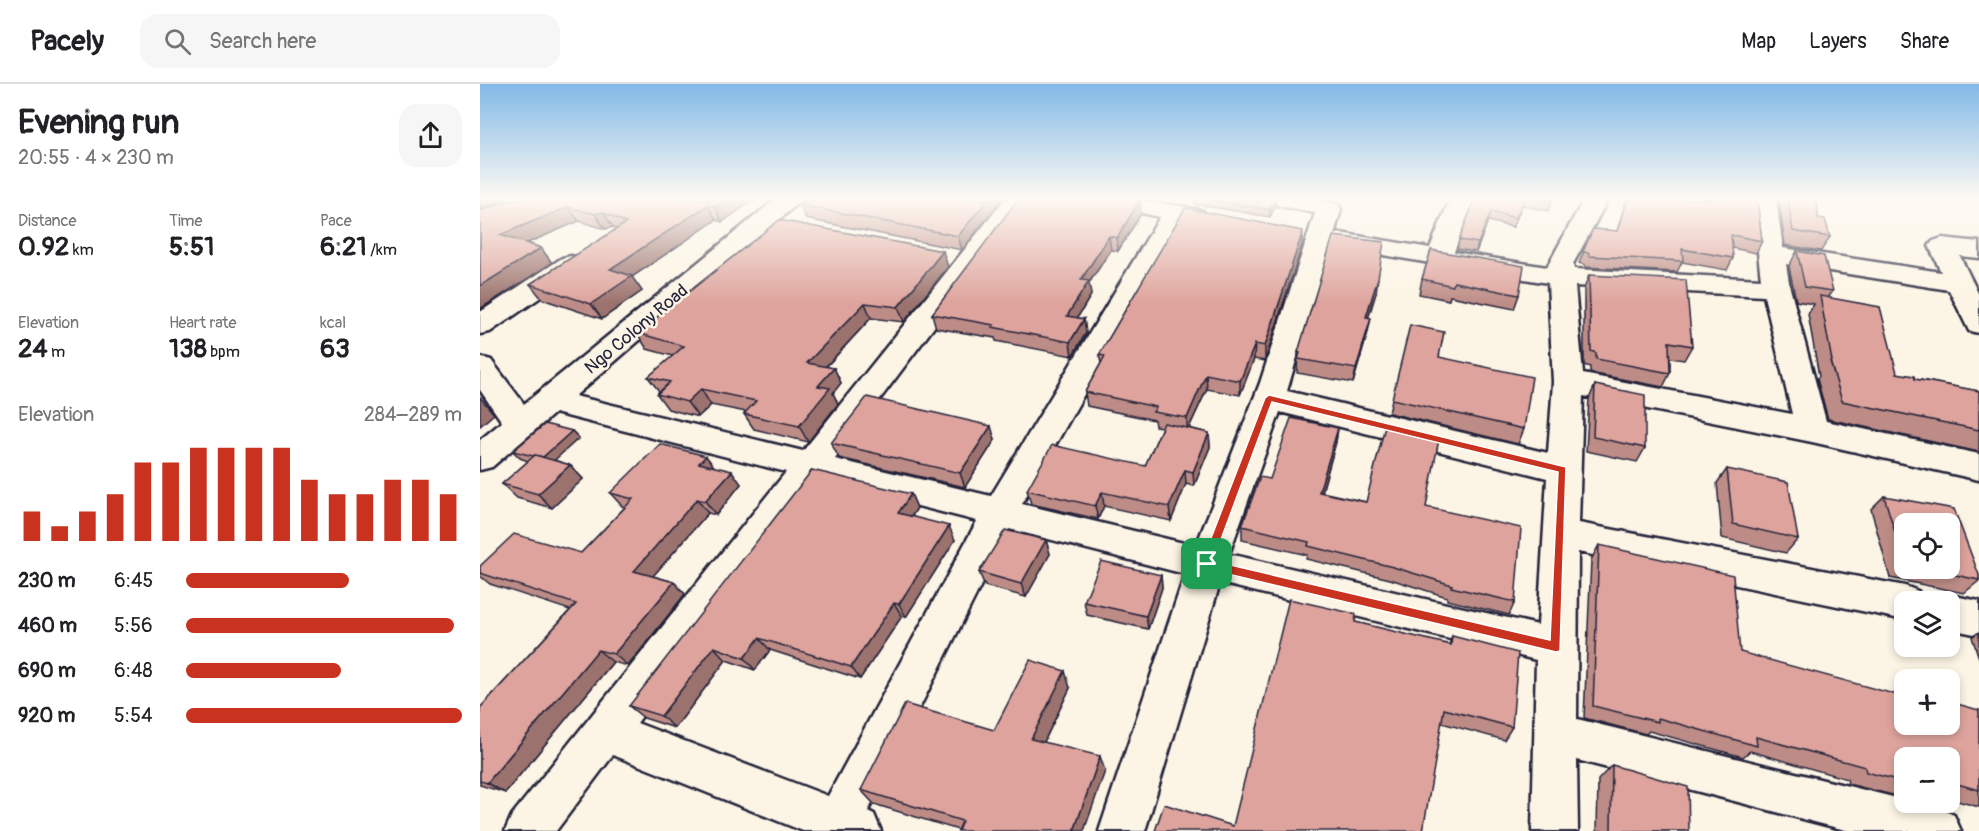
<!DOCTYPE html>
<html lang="en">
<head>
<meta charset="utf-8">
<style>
	:root { --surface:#fff; --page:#f6f6f6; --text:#202124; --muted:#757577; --line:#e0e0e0; --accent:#c8321e }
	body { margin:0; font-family:Pangolin,sans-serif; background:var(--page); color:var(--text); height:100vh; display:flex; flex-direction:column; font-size:22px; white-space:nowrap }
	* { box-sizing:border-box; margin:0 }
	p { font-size:20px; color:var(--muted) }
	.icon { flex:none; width:33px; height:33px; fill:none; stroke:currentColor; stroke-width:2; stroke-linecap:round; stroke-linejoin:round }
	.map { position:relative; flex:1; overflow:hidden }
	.details { display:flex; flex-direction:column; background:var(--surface); width:480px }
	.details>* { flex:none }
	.buttons { position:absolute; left:1414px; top:429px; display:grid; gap:12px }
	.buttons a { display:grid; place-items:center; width:66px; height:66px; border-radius:12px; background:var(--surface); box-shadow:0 3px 9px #0003; font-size:30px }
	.pin { position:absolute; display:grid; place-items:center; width:51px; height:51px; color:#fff; margin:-26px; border-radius:12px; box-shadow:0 3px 9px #0006 }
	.round { display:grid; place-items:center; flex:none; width:63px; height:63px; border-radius:18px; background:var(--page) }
	.summary { display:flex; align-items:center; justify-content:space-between; height:102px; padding:0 18px }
	h1 { font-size:33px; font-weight:700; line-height:45px }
	.metrics { display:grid; grid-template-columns:repeat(3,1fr); gap:9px; height:102px; padding:6px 18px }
	.metrics div { display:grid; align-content:center }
	.metrics b { font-size:26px; font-weight:700 }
	.metrics small { font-size:16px; font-weight:400 }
	.metrics p { font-size:16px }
	.chart { height:168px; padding:12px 18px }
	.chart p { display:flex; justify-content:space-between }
	.chart svg { width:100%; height:108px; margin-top:6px; stroke:var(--accent); stroke-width:6 }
	ul { padding:0 18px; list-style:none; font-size:20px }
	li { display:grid; grid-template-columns:96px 72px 1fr; align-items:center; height:45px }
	li i { height:15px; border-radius:8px; background:var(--accent) }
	header { display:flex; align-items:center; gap:36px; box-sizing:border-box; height:84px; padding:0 30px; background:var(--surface); border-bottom:2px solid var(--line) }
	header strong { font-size:28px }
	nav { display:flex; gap:33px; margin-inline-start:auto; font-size:21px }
	.search { width:420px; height:54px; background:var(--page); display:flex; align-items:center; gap:15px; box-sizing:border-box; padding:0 21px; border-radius:18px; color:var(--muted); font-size:22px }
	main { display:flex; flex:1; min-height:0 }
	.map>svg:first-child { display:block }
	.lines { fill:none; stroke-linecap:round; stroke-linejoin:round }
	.minor-casing { stroke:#22223b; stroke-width:5 }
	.minor { fill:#fcf5e5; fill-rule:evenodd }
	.wall { fill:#be8c86; stroke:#22223b; stroke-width:1.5; fill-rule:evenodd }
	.shaded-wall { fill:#9b726d; stroke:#22223b; stroke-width:1.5 }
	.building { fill:#dda39c; stroke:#22223b; stroke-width:1.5 }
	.route { fill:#c8321e; stroke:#fff; stroke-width:1.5; fill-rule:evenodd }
	.labels { text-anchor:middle; stroke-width:5; stroke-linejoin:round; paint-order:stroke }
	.street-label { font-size:18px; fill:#22223b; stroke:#fcf5e5 }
</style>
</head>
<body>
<header>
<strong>Pacely</strong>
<div class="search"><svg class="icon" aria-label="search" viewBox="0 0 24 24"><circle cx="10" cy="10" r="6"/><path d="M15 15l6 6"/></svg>Search here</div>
<nav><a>Map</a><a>Layers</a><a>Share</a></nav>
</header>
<main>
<section class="details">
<div class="summary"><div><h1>Evening run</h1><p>20:55 · 4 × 230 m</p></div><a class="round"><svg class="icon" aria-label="share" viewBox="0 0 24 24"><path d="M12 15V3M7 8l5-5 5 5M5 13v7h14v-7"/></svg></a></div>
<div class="metrics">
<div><p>Distance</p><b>0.92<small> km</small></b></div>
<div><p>Time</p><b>5:51</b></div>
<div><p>Pace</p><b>6:21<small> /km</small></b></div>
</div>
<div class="metrics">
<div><p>Elevation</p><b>24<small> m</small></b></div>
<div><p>Heart rate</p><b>138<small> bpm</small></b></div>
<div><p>kcal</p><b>63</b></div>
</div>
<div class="chart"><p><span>Elevation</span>284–289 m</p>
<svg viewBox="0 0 160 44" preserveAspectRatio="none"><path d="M5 44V32M15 44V38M25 44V32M35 44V25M45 44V12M55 44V12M65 44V6M75 44V6M85 44V6M95 44V6M105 44V19M115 44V25M125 44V25M135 44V19M145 44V19M155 44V25"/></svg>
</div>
<ul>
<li><b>230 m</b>6:45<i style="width:59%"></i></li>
<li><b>460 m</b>5:56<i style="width:97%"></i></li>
<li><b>690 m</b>6:48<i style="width:56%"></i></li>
<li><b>920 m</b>5:54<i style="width:100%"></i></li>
</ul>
</section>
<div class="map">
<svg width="1499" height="747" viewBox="0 0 1499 747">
	<rect width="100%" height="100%" fill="#fcf5e5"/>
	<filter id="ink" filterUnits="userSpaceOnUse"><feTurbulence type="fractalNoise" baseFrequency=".0167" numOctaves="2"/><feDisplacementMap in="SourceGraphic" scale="12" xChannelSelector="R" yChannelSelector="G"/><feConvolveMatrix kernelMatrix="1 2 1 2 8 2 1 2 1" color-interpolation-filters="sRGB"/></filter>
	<g filter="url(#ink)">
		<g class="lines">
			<!-- minor casing -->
			<g class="minor-casing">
				<g id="minor">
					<path d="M296,115h27l-228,197 228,55 202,-252h25l-195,260 156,37 169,-279 -61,-13 -3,-5c37,0 71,3 107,12l3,5 -3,5 -9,2 -12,-2 -160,283 174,42 64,-163 55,-170 -43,-9 -3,-5h47l22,5 3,5 -7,26 6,-2 90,15 20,-49h24l-20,53 93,15 37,-68h24l-35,65 1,5 187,10 -9,-80h24l7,49 158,24 -12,-26 4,-5 9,-3 37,4v16l-19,-2 19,39v38l-10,-2 -20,-41 -163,-26 4,24 36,133 153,33v26l-167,-38 -229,-46 -4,127 326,63 13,5 5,11h-18v18l-327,-68 -1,167 328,81v2l33,6 16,7 7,16h-112l-272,-71 1,71h-46l4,-171 -316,-77 -75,248h-46l86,-257 -176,-45 -141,282 6,3 7,17h-78l-190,-76 -57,76h-51l7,-16 274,-343 -231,-59 -63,54 -12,3v-30l22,-18 -22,-32v-33l11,3 33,44zM850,162l218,37 5,99 -5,71 -261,-62zM1095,202l189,10 28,118 -209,-40zM800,328l267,66 -9,147 -309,-71zM339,397l158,40 -149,275 -191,-73z"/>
					<polygon points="91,172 100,174 104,180 100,186 10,248 0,250 0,228 82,174"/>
					<polygon points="1470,511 1499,517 1499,551 1470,545 1470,518 1456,518"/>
				</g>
			</g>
			<!-- minor -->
			<use href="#minor" class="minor"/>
		</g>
		<!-- wall -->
		<g class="wall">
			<polygon points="328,115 522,115 482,166 326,135 320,121"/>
			<polygon points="715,115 793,115 795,116 795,123 790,133 715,120"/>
			<polygon points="995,115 1073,115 1068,127 1042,121 1033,143 1008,137 996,168 977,165 979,156"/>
			<polygon points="1146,115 1277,115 1282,157 1276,169 1252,164 1253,174 1247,186 1202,178 1197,188 1105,183 1105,181 1099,179 1113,145 1137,147"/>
			<polygon points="1299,115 1337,115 1338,134 1350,153 1341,167 1305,161"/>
			<polygon points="274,116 242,138 236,136 152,193 162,207 122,235 62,215 50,200 137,145 133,143 125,145 99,137 47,159 61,164 72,179 0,225 0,127"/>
			<polygon points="661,130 638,167 631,166 609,199 611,211 597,234 604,235 606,249 592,272 516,257 515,254 456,244 452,230"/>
			<polygon points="822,161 785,277 774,275 760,311 727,305 709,344 729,349 730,363 714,402 706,400 691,437 624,422 618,435 551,420 547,406 665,382 682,343 675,342 674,336 607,322 605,308 621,279 619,271"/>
			<polygon points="951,166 1039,211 1034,225 970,212 969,216 939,210 942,195"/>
			<polygon points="1317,167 1353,207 1348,214 1417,289 1435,295 1499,307 1499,368 1348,335 1337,295 1339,292 1328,230 1334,220 1316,217 1309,182"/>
			<polygon points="468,183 424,238 391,234 346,283 354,284 361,299 353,309 358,320 328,358 274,345 264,330 266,328 231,321 218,333 188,325 177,310 179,307 168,293 193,272 167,265 157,249"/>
			<polygon points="1109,191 1212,262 1204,276 1190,274 1190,289 1183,303 1110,289 1110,283 1104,281 1104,205"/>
			<polygon points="896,209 888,234 888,248 873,299 817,289 818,268"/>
			<polygon points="959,273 1044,345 1038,360 909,329 912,315"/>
			<polygon points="1115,301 1165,364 1157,378 1106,367 1109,315"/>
			<polygon points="858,344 856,358 842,408 886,418 946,423 1035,518 1029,531 967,516 967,513 910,495 826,475 827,471 762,456 762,442 790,395"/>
			<polygon points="92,347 99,354 74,376 90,381 103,395 72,424 37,414 22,400 48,377 40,374 33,367"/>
			<polygon points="515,356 485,403 359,374 351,359"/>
			<polygon points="234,383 261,400 236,431 228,429 173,492 194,498 205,510 148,582 133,578 25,709 0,701 0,624 90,526 10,500 0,492 0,482 101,469 145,423 142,422 130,409"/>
			<polygon points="1247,385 1318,455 1306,469 1242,454 1237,399"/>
			<polygon points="431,410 437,424 432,432 475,456 426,533 422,532 380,595 290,566 275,586 246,576 195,644 164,634 149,622"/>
			<path d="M1404,412l95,79v6l-15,12 -74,-15 -19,-69zM1425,440l45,44h-45z"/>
			<polygon points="566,456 570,470 546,513 505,502 499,488"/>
			<polygon points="1119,461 1260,568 1425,640 1499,626 1499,723 1470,715 1470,674 1425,674 1425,714 1368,700 1367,695 1270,667 1263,673 1169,647 1166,650 1104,634 1111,476"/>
			<polygon points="681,491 682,504 668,545 607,531 604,518"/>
			<polygon points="875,538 969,561 972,552 1032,643 1024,656 962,639 753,742"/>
			<polygon points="1499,548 1499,574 1492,553"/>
			<polygon points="590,604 564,658 625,687 478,746 394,720 381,706 514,646"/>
			<polygon points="1132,681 1209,747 1117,747 1118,696"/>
		</g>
		<!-- shaded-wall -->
		<g class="shaded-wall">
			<polygon points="0,115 28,115 0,126"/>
			<polygon points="247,115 274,115 274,116 242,138 235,123"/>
			<polygon points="508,115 522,115 482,166 478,152"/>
			<polygon points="1044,115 1042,121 1033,143 1036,134"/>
			<polygon points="660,116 661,130 638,167 637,154"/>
			<polygon points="795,116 795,123 790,133 790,126"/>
			<polygon points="228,121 236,136 152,193 162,207 122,235 111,220 130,185"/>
			<polygon points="88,123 99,137 31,166 20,151"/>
			<polygon points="123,128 133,143 125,145 115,130"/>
			<polygon points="1011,128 1008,137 996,168 998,159"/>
			<polygon points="823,147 822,161 785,277 785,262"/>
			<polygon points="629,152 631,166 609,199 611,211 590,246 587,232 601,196"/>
			<polygon points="61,164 72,179 0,225 0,202"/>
			<polygon points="463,167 468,183 424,238 418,223"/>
			<polygon points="898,194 896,209 884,248 886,233"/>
			<polygon points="385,219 391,234 335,294 327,279"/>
			<polygon points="891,234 888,248 873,299 876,285"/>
			<polygon points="604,235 606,249 592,272 590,258"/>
			<polygon points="775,260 774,275 760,311 760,297"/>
			<polygon points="354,284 361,299 353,309 358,320 328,358 319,342 338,302"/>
			<polygon points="726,290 727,305 707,348 707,334"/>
			<polygon points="221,305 231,321 218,333 207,318"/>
			<polygon points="0,313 14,330 0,342"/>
			<polygon points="511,342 515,356 485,403 480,389"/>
			<polygon points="858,344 856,358 838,421 839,408"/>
			<polygon points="92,347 99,354 68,382 61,375"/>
			<polygon points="729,349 730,363 714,402 713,388"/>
			<polygon points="226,372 236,385 219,379"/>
			<polygon points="90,381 103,395 72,424 58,410"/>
			<polygon points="705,386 706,400 691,437 689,423"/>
			<polygon points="252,387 261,400 236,431 225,417"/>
			<polygon points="622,408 624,422 618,435 615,422"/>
			<polygon points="431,410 437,424 425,442 418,429"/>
			<polygon points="217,415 228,429 166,500 154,487"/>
			<polygon points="469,442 475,456 426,533 419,520"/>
			<polygon points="566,456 570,470 546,513 541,500"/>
			<polygon points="681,491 682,504 668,545 666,532"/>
			<polygon points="194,498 205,510 148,582 134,570"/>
			<polygon points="414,519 422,532 380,595 371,583"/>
			<polygon points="279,554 290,566 275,586 264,574"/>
			<polygon points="234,563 246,576 195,644 181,632"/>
			<polygon points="118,566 133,578 25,709 7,699"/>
			<polygon points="585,587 590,604 558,670 551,655"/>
			<polygon points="620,672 625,687 604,747 594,747"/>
		</g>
		<!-- building -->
		<g class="building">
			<polygon points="34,115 247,115 235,123 228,121 130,185 152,192 111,220 50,200 146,139 123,128 115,130 88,123 20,151 61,164 0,202 0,127"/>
			<polygon points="328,115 508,115 478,152 320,121"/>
			<polygon points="538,115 652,115 660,116 637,154 629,152 601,196 609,197 587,232 604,235 590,258 512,243 514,241 452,230"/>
			<polygon points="727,115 793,115 795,116 790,126"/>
			<polygon points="995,115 1044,115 1036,134 1011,128 998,159 979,156"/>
			<polygon points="1059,115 1072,115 1071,118"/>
			<polygon points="1148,115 1277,115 1282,157 1251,151 1253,174 1202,165 1203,177 1109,172 1109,169 1103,168 1113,145 1138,147"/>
			<polygon points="1308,115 1337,115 1338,134 1345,135 1350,153 1313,147"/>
			<polygon points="705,124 823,147 785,262 775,260 760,297 726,290 707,334 673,328 676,323 605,308 625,272 619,271"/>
			<polygon points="299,136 463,167 418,223 385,219 327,279 354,284 338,302 350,304 319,342 264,330 276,317 221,305 207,318 177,310 190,298 168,293 204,262 157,249"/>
			<polygon points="853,152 904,158 898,194 886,233 891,234 876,285 818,275 820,269 818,268"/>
			<polygon points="951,166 1044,182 1039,211 974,198 973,202 942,195"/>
			<polygon points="1317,167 1344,172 1353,207 1325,203"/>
			<polygon points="1109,191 1206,196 1212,262 1189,258 1190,289 1116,275 1116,269 1111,267"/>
			<polygon points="1340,212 1400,223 1417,289 1434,292 1435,295 1499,307 1499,346 1362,317 1350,277 1352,277"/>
			<polygon points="930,241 964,248 959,273 1052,293 1044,345 912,315"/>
			<polygon points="1115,301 1165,311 1165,364 1113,353"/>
			<polygon points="387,313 511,342 480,389 351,359"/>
			<polygon points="811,334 858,344 839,408 886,418 905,342 959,355 946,423 1041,444 1035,518 971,503 972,501 913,483 828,462 829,458 762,442 780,393 790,395"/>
			<polygon points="684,339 729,349 713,388 705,386 689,423 622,408 615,422 547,406 572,361 665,382"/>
			<polygon points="65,340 92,347 63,373 55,371 53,372 33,367"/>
			<polygon points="180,360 226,372 219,379 252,387 225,417 217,415 154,487 194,498 134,570 118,566 7,699 0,697 0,624 96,520 0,489 0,482 34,450 101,469 153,415 130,409"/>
			<polygon points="55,371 90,381 58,410 22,400"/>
			<polygon points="1247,385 1308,398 1318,455 1253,440"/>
			<polygon points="332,386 431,410 418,429 469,442 419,520 414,519 371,583 279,554 264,574 234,563 181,632 149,622"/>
			<polygon points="1404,412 1474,425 1499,491 1499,496 1443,484 1470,484 1470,440 1425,440 1425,481"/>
			<polygon points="525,446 566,456 541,500 499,488"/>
			<polygon points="1119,461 1253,491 1260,568 1425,613 1425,640 1470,640 1470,618 1499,626 1499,706 1470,698 1470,674 1425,674 1425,698 1386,688 1385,683 1276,653 1277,662 1178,634 1178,638 1113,622"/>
			<polygon points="621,477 681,491 666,532 604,518"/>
			<polygon points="809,515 876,530 875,538 971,561 972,552 1038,569 1032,643 964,625 943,747 675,747 684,720 753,742"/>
			<polygon points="550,576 585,587 551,655 620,672 594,747 478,747 482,737 381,706 425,620 514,646"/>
			<polygon points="1132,681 1208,703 1209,747 1131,747"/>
		</g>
	</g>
	<!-- sky -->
	<linearGradient id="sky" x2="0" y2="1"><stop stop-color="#81b9e7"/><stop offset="0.52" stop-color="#fefaf3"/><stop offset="1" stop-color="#fefaf3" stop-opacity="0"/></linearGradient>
	<rect width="1499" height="220" fill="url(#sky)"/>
	<!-- route -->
	<path class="route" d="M789,311l297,72 -6,184 -4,1 -353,-84 -2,-4 64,-166zM792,318l286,70 -8,168 -337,-79z"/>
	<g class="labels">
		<!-- street labels -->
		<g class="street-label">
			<text transform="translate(156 245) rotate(-40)" y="6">Ngo Colony Road</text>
		</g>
	</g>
</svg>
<div class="buttons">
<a><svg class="icon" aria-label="locate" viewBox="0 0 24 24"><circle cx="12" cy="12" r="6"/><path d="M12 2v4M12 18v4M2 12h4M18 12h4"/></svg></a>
<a><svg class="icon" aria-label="layers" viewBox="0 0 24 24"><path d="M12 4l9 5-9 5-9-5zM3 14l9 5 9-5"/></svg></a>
<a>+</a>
<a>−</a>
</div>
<div class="pin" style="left:727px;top:480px;background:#1e9e55"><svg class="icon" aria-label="arrive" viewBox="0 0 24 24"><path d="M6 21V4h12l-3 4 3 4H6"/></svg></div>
</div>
</main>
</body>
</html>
